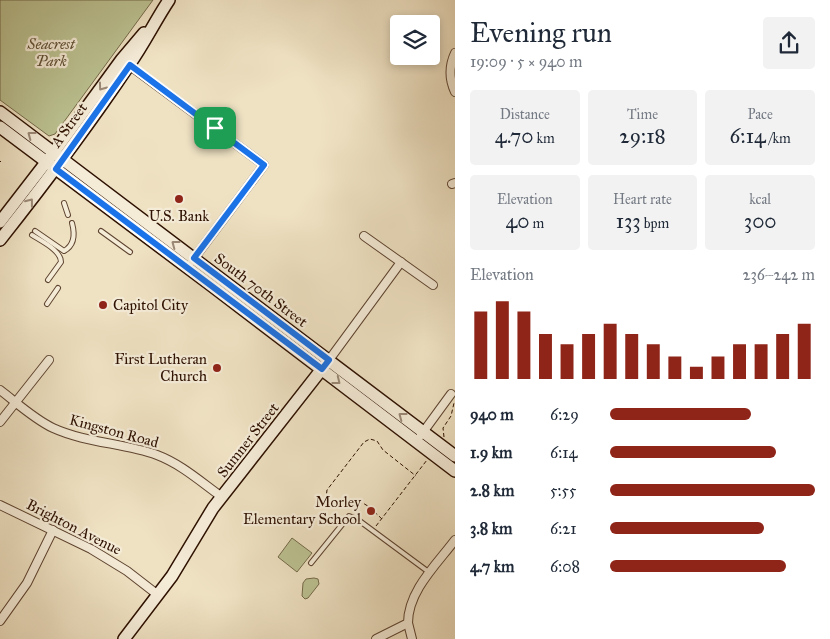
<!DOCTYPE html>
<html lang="en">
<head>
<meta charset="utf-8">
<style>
	:root { --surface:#fff; --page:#f2f2f3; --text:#1f2937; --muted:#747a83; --accent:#8f2418 }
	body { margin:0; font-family:"IM FELL Great Primer",serif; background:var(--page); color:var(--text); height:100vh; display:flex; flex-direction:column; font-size:19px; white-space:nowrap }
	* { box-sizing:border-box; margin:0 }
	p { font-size:16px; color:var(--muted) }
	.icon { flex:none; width:28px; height:28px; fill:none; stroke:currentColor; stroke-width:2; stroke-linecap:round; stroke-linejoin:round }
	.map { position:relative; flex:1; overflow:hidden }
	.details { display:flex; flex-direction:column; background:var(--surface); width:375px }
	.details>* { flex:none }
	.controls { position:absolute; left:390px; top:15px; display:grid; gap:10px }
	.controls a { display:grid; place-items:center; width:50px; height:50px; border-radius:5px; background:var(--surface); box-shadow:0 2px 8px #0003; font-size:25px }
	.pin { position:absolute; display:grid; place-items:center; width:42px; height:42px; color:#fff; margin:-21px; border-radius:10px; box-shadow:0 2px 8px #0006 }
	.round { display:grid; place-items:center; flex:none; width:52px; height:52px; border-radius:5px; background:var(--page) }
	.summary { display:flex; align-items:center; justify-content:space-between; height:85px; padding:0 15px }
	h1 { font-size:28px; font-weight:600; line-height:38px }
	.stats { display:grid; grid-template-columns:repeat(3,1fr); gap:8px; height:85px; padding:5px 15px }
	.stats div { display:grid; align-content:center; border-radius:5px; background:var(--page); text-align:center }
	.stats b { font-size:21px; font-weight:600 }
	.stats small { font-size:14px; font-weight:400 }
	.stats p { font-size:14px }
	.chart { height:140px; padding:10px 15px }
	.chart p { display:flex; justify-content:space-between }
	.chart svg { width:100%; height:90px; margin-top:5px; stroke:var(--accent); stroke-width:6 }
	ul { padding:0 15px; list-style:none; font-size:16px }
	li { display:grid; grid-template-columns:80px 60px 1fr; align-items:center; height:38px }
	li i { height:12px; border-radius:6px; background:var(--accent) }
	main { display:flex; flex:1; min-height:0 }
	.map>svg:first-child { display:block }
	.park { fill:#bcc292; stroke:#746949 }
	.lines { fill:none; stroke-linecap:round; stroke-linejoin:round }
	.lane-casing { stroke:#5e4431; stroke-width:6 }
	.street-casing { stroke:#5e4431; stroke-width:10 }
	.secondary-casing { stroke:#2d1000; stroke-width:14 }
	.path { stroke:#2d1000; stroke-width:1; stroke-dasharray:4 2.5; stroke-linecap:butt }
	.lane { stroke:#f5ecd8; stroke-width:4 }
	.street { stroke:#f5ecd8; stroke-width:8 }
	.secondary { stroke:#f5ecd8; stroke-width:11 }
	.oneway { stroke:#9b8977 }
	.route-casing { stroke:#fff; stroke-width:10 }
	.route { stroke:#1a73e8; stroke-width:6 }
	.poi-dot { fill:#8f2418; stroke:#f5ecd8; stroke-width:2 }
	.labels { text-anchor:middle; stroke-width:4.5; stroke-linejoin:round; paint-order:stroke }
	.park-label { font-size:15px; font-style:italic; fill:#5f4e33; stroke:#f5ecd8 }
	.street-label { font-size:15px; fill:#2d1000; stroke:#f5ecd8 }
	.poi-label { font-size:15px; fill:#2d1000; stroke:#f5ecd8; text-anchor:end }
</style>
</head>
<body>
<main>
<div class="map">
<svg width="455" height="639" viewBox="0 0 455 639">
	<rect width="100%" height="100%" fill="#efe2c3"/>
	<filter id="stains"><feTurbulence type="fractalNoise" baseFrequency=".004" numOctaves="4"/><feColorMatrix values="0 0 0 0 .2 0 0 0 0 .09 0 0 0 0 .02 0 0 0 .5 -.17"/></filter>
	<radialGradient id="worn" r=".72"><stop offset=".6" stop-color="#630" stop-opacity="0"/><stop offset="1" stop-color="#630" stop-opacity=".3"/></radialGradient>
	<!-- park -->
	<g class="park">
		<polygon points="0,0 153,0 55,134 49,136 0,100"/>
		<polygon points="292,538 312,553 297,572 278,557"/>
		<polygon points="314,578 318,579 319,584 308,598 305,599 302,596 303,583 306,579"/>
	</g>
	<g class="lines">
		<!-- lane casing -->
		<g class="lane-casing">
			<g id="lane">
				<polyline points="64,203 68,215"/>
				<path d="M35,231l29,20c11,-6 11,-17 8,-28"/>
				<polyline points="101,231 130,252"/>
				<path d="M32,235c9,6 29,15 29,27l-13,18"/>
				<polyline points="47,304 58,288"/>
				<polyline points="311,563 349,516 357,519 430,573"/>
			</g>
		</g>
		<!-- street casing -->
		<g class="street-casing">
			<g id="street">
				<path d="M455,53c-6,13 -6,26 0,39"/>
				<polyline points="125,62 264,165 192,261"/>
				<polyline points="452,184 455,183"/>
				<polyline points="364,236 433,285"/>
				<polyline points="329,360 401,262"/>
				<path d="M0,390c17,13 34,29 53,38 33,15 71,15 104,27 24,9 44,27 65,42"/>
				<polyline points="0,422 49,360"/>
				<polyline points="421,435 451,394"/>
				<polyline points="0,505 91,549 127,571 158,595"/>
				<polyline points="0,621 27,583 53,530"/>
				<polyline points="408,623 412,639"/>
				<path d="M376,639l32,-16c0,-32 29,-59 47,-83"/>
			</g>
		</g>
		<!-- secondary casing -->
		<g class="secondary-casing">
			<g id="secondary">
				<polyline points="0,112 455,456"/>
				<polyline points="0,127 212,286 455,471"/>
				<polyline points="0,222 54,152 122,59 144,33"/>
				<path d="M0,240c45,-57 89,-115 129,-175 15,-21 26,-44 40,-65"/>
				<polyline points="124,639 172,576 213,508 325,365"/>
			</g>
		</g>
		<!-- path -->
		<g class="path">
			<polyline points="0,162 1,161"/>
			<polyline points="444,437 443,428 451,416 454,403"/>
			<path d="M382,519c-11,-10 -19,-22 -36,-16 -6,2 -9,4 -16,2l-4,-7 1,-8 37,-48 6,-3 7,2 6,9 33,26"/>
			<polyline points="376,526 427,460"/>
		</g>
		<!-- lane -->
		<use href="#lane" class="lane"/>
		<!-- street -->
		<use href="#street" class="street"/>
		<!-- secondary -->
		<use href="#secondary" class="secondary"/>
	</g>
	<!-- one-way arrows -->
	<defs><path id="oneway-chevron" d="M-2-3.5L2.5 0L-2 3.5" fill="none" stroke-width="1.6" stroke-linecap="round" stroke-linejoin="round" transform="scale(1.25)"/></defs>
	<g class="oneway">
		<use href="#oneway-chevron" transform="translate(102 87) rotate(126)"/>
		<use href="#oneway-chevron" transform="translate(31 135) rotate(-143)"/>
		<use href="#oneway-chevron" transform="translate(30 202) rotate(-52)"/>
		<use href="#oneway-chevron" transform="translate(175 244) rotate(-143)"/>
		<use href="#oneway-chevron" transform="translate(337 381) rotate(38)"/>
		<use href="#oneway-chevron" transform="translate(402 416) rotate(-143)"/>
	</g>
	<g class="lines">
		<!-- route casing -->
		<g class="route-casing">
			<polygon id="route" points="130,65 264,165 194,258 329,360 322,369 56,169"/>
		</g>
		<!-- route -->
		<use href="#route" class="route"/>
	</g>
	<!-- markers -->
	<g class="poi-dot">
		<circle cx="179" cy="199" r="5"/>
		<circle cx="103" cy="305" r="5"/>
		<circle cx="217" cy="368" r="5"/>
		<circle cx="371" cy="511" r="5"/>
	</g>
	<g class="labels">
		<!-- park labels -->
		<g class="park-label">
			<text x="51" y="49">Seacrest<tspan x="51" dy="17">Park</tspan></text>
		</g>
		<!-- street labels -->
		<g class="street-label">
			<text transform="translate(69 125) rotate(-54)" y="5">A Street</text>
			<text transform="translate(261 290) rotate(37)" y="5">South 70th Street</text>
			<text transform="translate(114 431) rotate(15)" y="5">Kingston Road</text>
			<text transform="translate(248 440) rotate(-52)" y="5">Sumner Street</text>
			<text transform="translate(74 527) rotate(27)" y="5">Brighton Avenue</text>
		</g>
		<!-- poi labels -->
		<g class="poi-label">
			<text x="179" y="221" text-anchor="middle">U.S. Bank</text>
			<text x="113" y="310" text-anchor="start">Capitol City</text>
			<text x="207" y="364">First Lutheran<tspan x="207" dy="17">Church</tspan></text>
			<text x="361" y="507">Morley<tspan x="361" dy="17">Elementary School</tspan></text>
		</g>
	</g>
	<rect width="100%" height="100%" filter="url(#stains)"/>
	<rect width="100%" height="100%" fill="url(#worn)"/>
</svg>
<div class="controls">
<a><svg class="icon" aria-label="layers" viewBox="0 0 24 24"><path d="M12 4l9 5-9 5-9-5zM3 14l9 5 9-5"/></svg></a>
</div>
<div class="pin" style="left:215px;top:128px;background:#1e9e55"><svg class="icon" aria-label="arrive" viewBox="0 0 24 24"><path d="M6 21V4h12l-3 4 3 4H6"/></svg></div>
</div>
<section class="details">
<div class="summary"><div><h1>Evening run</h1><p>19:09 · 5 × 940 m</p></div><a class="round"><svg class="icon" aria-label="share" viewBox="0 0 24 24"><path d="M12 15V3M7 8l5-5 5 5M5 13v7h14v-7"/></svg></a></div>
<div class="stats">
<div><p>Distance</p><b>4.70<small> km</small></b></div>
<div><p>Time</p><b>29:18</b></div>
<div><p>Pace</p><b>6:14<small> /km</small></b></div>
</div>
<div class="stats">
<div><p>Elevation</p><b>40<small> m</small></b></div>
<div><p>Heart rate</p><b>133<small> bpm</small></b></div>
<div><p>kcal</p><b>300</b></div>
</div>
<div class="chart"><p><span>Elevation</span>236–242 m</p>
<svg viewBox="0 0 160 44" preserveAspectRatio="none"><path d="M5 44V11M15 44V6M25 44V11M35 44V22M45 44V27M55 44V22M65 44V17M75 44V22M85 44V27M95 44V33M105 44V38M115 44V33M125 44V27M135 44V27M145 44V22M155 44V17"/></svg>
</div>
<ul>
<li><b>940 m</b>6:29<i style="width:69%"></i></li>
<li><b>1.9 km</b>6:14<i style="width:81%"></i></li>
<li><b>2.8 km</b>5:55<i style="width:100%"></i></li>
<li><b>3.8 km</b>6:21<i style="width:75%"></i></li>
<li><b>4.7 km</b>6:08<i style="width:86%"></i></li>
</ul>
</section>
</main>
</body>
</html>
